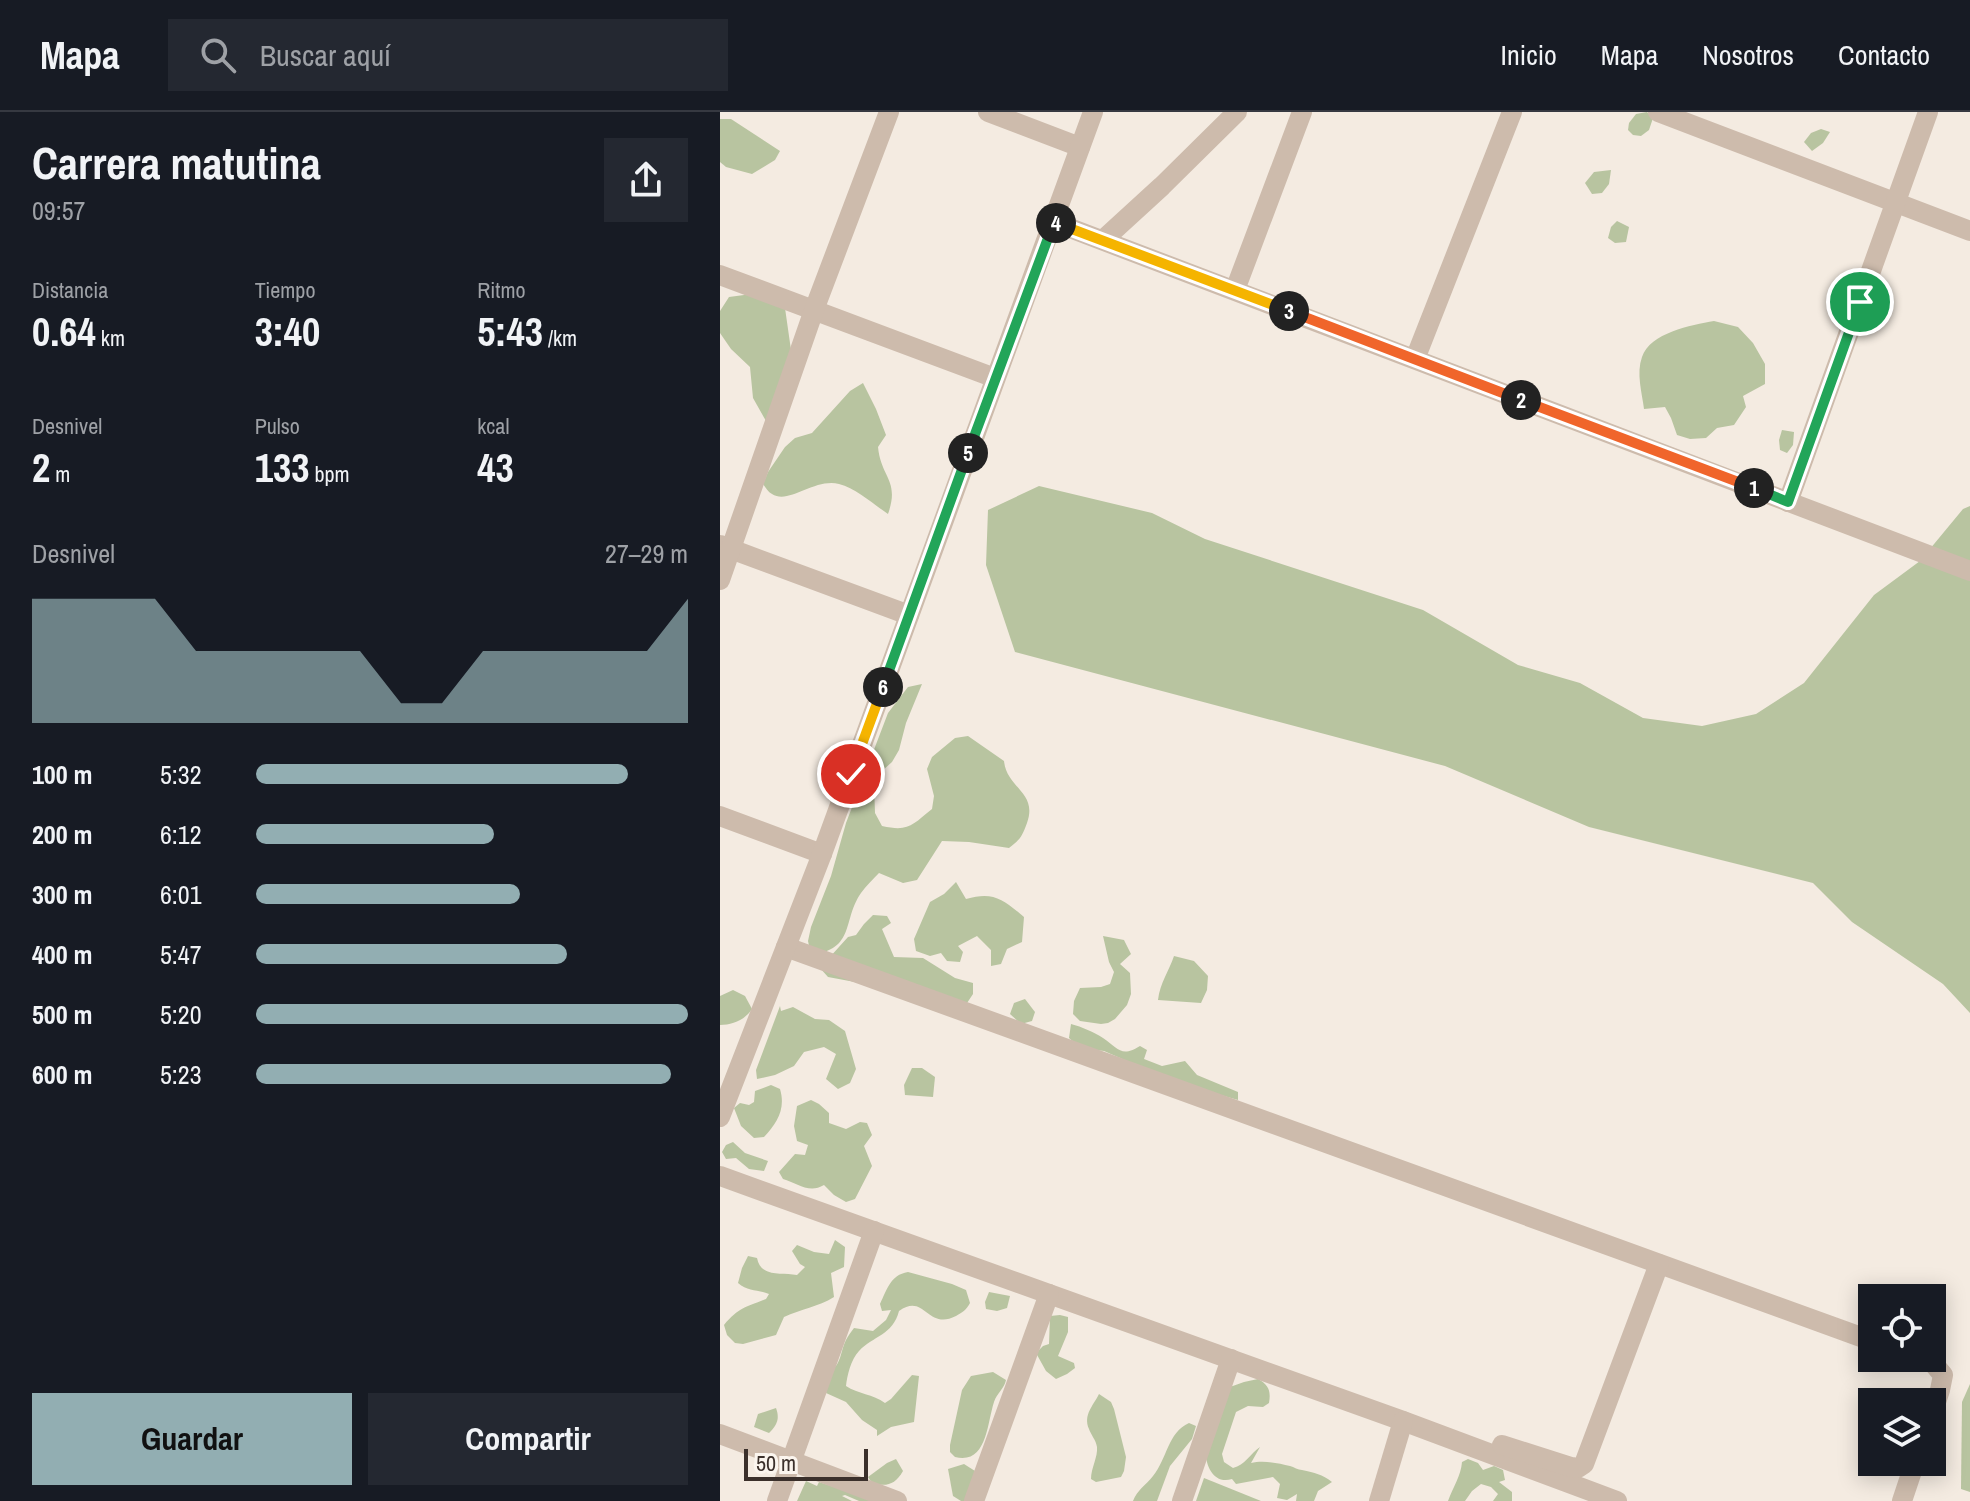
<!DOCTYPE html>
<html lang="es">
<head>
<meta charset="utf-8">
<style>
	:root { --surface:#171b24; --page:#242831; --text:#f1f3f6; --muted:#9ea1a6; --line:#363941; --accent:#92aeb2 }
	body { margin:0; font-family:"Archivo Narrow",sans-serif; background:var(--page); color:var(--text); height:100vh; display:flex; flex-direction:column; font-size:30px; white-space:nowrap }
	* { box-sizing:border-box; margin:0 }
	p { font-size:26px; color:var(--muted) }
	.icon { flex:none; width:44px; height:44px; fill:none; stroke:currentColor; stroke-width:2; stroke-linecap:round; stroke-linejoin:round }
	.map { position:relative; flex:1; overflow:hidden }
	.drawer { display:flex; flex-direction:column; background:var(--surface); width:720px }
	.drawer>* { flex:none }
	.controls { position:absolute; left:1138px; top:1172px; display:grid; gap:16px }
	.controls a { display:grid; place-items:center; width:88px; height:88px; border-radius:0px; background:var(--surface); box-shadow:0 4px 20px #0003; font-size:40px }
	.scale { position:absolute; left:24px; bottom:20px; width:124px; box-sizing:border-box; padding-left:8px; border:4px solid #3b302b; border-top:0; font-size:22px; line-height:28px; white-space:nowrap; color:#3b302b; -webkit-text-stroke:6px #fbf5ee; paint-order:stroke }
	.pin { position:absolute; display:grid; place-items:center; width:68px; height:68px; color:#fff; margin:-34px; border:4px solid #fff; border-radius:50%; box-shadow:0 2px 8px #0007 }
	.km { position:absolute; width:40px; height:40px; margin:-20px; border-radius:50%; background:#222; color:#fff; font-size:22px; line-height:40px; text-align:center }
	.round { display:grid; place-items:center; flex:none; width:84px; height:84px; border-radius:0px; background:var(--page) }
	.head { display:flex; align-items:center; justify-content:space-between; height:136px; padding:0 32px }
	h1 { font-size:44px; font-weight:700; line-height:60px }
	.figures { display:grid; grid-template-columns:repeat(3,1fr); gap:12px; height:136px; padding:8px 32px }
	.figures div { display:grid; align-content:center }
	.figures b { font-size:40px; font-weight:700 }
	.figures small { font-size:22px; font-weight:400 }
	.figures p { font-size:22px }
	.chart { height:224px; padding:16px 32px }
	.chart p { display:flex; justify-content:space-between }
	.chart svg { width:100%; height:144px; margin-top:8px; fill:var(--accent); opacity:.7 }
	.cta { display:flex; gap:16px; margin-top:auto; padding:16px 32px }
	.cta a { flex:1; height:92px; border-radius:0px; background:var(--accent); color:#111; font-size:32px; font-weight:700; line-height:92px; text-align:center }
	.cta a+a { background:var(--page); color:var(--text) }
	ul { padding:0 32px; list-style:none; font-size:26px }
	li { display:grid; grid-template-columns:128px 96px 1fr; align-items:center; height:60px }
	li i { height:20px; border-radius:10px; background:var(--accent) }
	header { display:flex; align-items:center; gap:48px; box-sizing:border-box; height:112px; padding:0 40px; background:var(--surface); border-bottom:2px solid var(--line) }
	header strong { font-size:38px }
	nav { display:flex; gap:44px; margin-inline-start:auto; font-size:28px }
	.search { width:560px; height:72px; background:var(--page); display:flex; align-items:center; gap:20px; box-sizing:border-box; padding:0 28px; border-radius:0px; color:var(--muted); font-size:30px }
	main { display:flex; flex:1; min-height:0 }
	.map>svg:first-child { display:block }
	.green { fill:#b8c4a0 }
	.lines { fill:none; stroke-linecap:round; stroke-linejoin:round }
	.minor { stroke:#cdbbac; stroke-width:20 }
	.split-1-casing { stroke:#fff; stroke-width:16 }
	.split-2-casing { stroke:#fff; stroke-width:16 }
	.split-3-casing { stroke:#fff; stroke-width:16 }
	.split-4-casing { stroke:#fff; stroke-width:16 }
	.split-5-casing { stroke:#fff; stroke-width:16 }
	.split-6-casing { stroke:#fff; stroke-width:16 }
	.split-7-casing { stroke:#fff; stroke-width:16 }
	.split-1 { stroke:#22a559; stroke-width:10 }
	.split-2 { stroke:#f0652b; stroke-width:10 }
	.split-3 { stroke:#f0652b; stroke-width:10 }
	.split-4 { stroke:#f5b400; stroke-width:10 }
	.split-5 { stroke:#22a559; stroke-width:10 }
	.split-6 { stroke:#22a559; stroke-width:10 }
	.split-7 { stroke:#f5b400; stroke-width:10 }
</style>
</head>
<body>
<header>
<strong>Mapa</strong>
<div class="search"><svg class="icon" aria-label="search" viewBox="0 0 24 24"><circle cx="10" cy="10" r="6"/><path d="M15 15l6 6"/></svg>Buscar aquí</div>
<nav><a>Inicio</a><a>Mapa</a><a>Nosotros</a><a>Contacto</a></nav>
</header>
<main>
<section class="drawer">
<div class="head"><div><h1>Carrera matutina</h1><p>09:57</p></div><a class="round"><svg class="icon" aria-label="share" viewBox="0 0 24 24"><path d="M12 15V3M7 8l5-5 5 5M5 13v7h14v-7"/></svg></a></div>
<div class="figures">
<div><p>Distancia</p><b>0.64<small> km</small></b></div>
<div><p>Tiempo</p><b>3:40</b></div>
<div><p>Ritmo</p><b>5:43<small> /km</small></b></div>
</div>
<div class="figures">
<div><p>Desnivel</p><b>2<small> m</small></b></div>
<div><p>Pulso</p><b>133<small> bpm</small></b></div>
<div><p>kcal</p><b>43</b></div>
</div>
<div class="chart"><p><span>Desnivel</span>27–29 m</p>
<svg viewBox="0 0 160 44" preserveAspectRatio="none"><path d="M0 44V6L10 6L20 6L30 6L40 22L50 22L60 22L70 22L80 22L90 38L100 38L110 22L120 22L130 22L140 22L150 22L160 6V44z"/></svg>
</div>
<ul>
<li><b>100 m</b>5:32<i style="width:86%"></i></li>
<li><b>200 m</b>6:12<i style="width:55%"></i></li>
<li><b>300 m</b>6:01<i style="width:61%"></i></li>
<li><b>400 m</b>5:47<i style="width:72%"></i></li>
<li><b>500 m</b>5:20<i style="width:100%"></i></li>
<li><b>600 m</b>5:23<i style="width:96%"></i></li>
</ul>
<div class="cta"><a>Guardar</a><a>Compartir</a></div>
</section>
<div class="map">
<svg width="1250" height="1389" viewBox="0 0 1250 1389">
	<rect width="100%" height="100%" fill="#f4ebe1"/>
	<!-- green -->
	<g class="green">
		<polygon points="927,0 933,6 929,18 921,24 913,23 908,18 909,11 916,2"/>
		<polygon points="0,7 11,7 60,39 55,48 32,62 6,55 0,50"/>
		<polygon points="1101,17 1110,20 1103,31 1092,39 1084,30 1091,21"/>
		<polygon points="891,58 889,72 882,81 872,82 865,71 874,60"/>
		<polygon points="897,109 909,115 906,130 895,131 888,126 891,115"/>
		<polygon points="38,178 64,189 73,252 46,309 33,286 30,255 11,237 0,221 0,199 9,185 24,183"/>
		<path d="M994,209l24,6 15,16 12,21v20l-22,12 3,11 -12,18 -17,3 -11,10 -16,1 -13,-4 -6,-17 -6,-11 -21,2c-2,-16 -8,-36 -2,-52 8,-24 49,-32 72,-36z"/>
		<path d="M143,271l13,26 10,26 -8,12c3,31 22,33 10,67 -15,-10 -32,-26 -49,-30 -25,-6 -50,21 -67,10 -4,-2 -6,-6 -9,-10l5,-12 17,-25 10,-9 17,-5 38,-42z"/>
		<polygon points="1062,318 1074,320 1073,333 1067,341 1060,338 1059,328"/>
		<polygon points="319,374 432,401 485,427 703,498 798,553 860,571 923,606 982,614 1036,602 1084,571 1154,483 1200,449 1243,397 1250,394 1250,901 1223,872 1132,810 1093,771 869,715 725,654 295,540 266,453 268,398"/>
		<path d="M202,572l-16,39 -7,27 -7,12 -10,9 -8,12 1,30 7,13c27,6 30,-1 50,-17l2,-13 -7,-27 5,-12 23,-19 13,-2 36,25c3,28 34,31 23,62 -5,13 -6,16 -18,25l-40,-6 -27,-1 -25,39 -14,3 -24,-10c-6,6 -13,13 -18,20 -19,27 -5,56 -50,62l-3,-14 3,-14 20,-51 15,-53 42,-110 20,-26z"/>
		<path d="M236,770l10,17c27,-8 37,0 58,18l-2,25 -15,7 -6,15 -10,2v-16l-14,-14 -19,10 5,6 -3,10 -13,-1 -6,-8 -11,3 -14,-5 -2,-12 16,-37 14,-8z"/>
		<polygon points="153,803 167,804 171,811 162,817 174,845 203,846 235,866 253,871 253,882 247,891 108,865 100,856 128,825 136,823 144,812"/>
		<polygon points="383,824 404,828 411,842 400,852 410,861 411,882 407,893 395,907 388,911 381,912 360,909 353,902 354,889 360,876 381,875 390,872 394,860 389,850"/>
		<path d="M454,844l20,5 14,15 -1,14 -6,13 -43,-3c2,-17 11,-29 16,-44z"/>
		<path d="M13,878l12,6 7,13c-7,11 -20,16 -32,16v-29z"/>
		<polygon points="305,887 315,900 312,909 301,912 290,902 294,891"/>
		<polygon points="60,894 61,899 73,895 95,907 109,908 125,919 136,957 130,971 118,977 106,967 116,942 104,935 84,940 74,954 55,963 37,967 36,958"/>
		<path d="M351,912c11,3 23,8 32,14 15,10 18,20 37,8l7,4 -3,9 18,7 23,-5 12,14 41,17v8l-63,-18 -71,-31 -23,-3 -12,-10z"/>
		<polygon points="192,956 202,956 215,965 213,985 185,983 184,973"/>
		<path d="M51,973l9,4c6,20 -3,34 -16,48l-10,1 -13,-12 -7,-18 6,-5 9,2 5,-3 1,-11z"/>
		<path d="M91,988l8,4 10,9v10l17,6 14,-7 7,1 5,12 -8,11 8,20 -17,33 -9,3 -12,-7 -10,-10c-15,9 -27,-2 -41,-6l-4,-7 16,-18 10,1 3,-10 -11,-4 -3,-15 3,-20z"/>
		<polygon points="13,1030 25,1041 48,1049 44,1059 29,1057 16,1046 6,1047 2,1040 6,1033"/>
		<path d="M115,1128l10,7 -1,20 -13,6 3,24c-16,10 -33,12 -50,20l-8,18 -33,9 -8,-1 -8,-8 -3,-10c15,-18 23,-18 42,-26l3,-5c-12,-5 -21,-2 -31,-11l4,-15 6,-12 9,2c4,20 24,14 40,17l8,-8 -5,-3 -8,-13 5,-6 17,7 15,2z"/>
		<path d="M188,1160l44,12 14,6 4,13c-4,7 -7,9 -14,13 -29,15 -31,-24 -57,-5 -6,24 -26,25 -40,40 -8,8 -12,25 -13,35 12,8 27,8 39,17l6,-4 21,-24 7,1 -5,46 -23,5 -14,9v-6l-15,-10 -16,-18 -20,-9 4,-21c12,-9 10,-20 16,-32 2,-4 5,-8 8,-12l19,3 13,-11 5,-10 -9,1 -2,-7c7,-14 10,-29 28,-32z"/>
		<polygon points="269,1180 290,1184 287,1196 277,1199 266,1197 265,1190"/>
		<polygon points="340,1203 348,1205 348,1220 338,1244 354,1251 355,1256 347,1262 336,1267 326,1259 316,1241 323,1234 329,1232 330,1204"/>
		<path d="M273,1260l13,8c-2,9 -9,13 -12,22 -7,21 -7,63 -39,55l-5,-5v-7l12,-55 9,-14z"/>
		<path d="M538,1267c11,6 13,12 11,24l-6,4 -15,-1 -12,6 -14,42 2,8 9,6c12,-3 17,-14 27,-21l-9,16c12,-3 27,0 39,3 4,1 8,4 12,4 13,3 20,4 30,12l-14,9 -4,10h-18l1,-7 -10,6 -10,-2 3,-14 -7,-7 -37,7 -4,-5c-19,6 -28,-15 -26,-32 1,-6 5,-13 7,-18 6,-14 11,-28 17,-42l14,-5z"/>
		<polygon points="1250,1272 1250,1380 1241,1377 1242,1290"/>
		<path d="M379,1282l12,8 3,7 12,48 -2,14 -3,6 -25,5 -5,-3c0,-11 7,-22 6,-32 -1,-7 -6,-12 -8,-18 -6,-14 4,-23 10,-35z"/>
		<path d="M56,1296c4,11 1,17 -7,25l-15,-6 4,-13z"/>
		<path d="M469,1311l7,3 -4,13 -22,27 -13,35h-24c4,-11 13,-16 20,-25 14,-17 15,-44 36,-53z"/>
		<path d="M176,1347l7,12c-8,14 -17,16 -31,12l-4,-6 19,-14z"/>
		<path d="M748,1347l10,4 5,7 11,-4 9,4 2,10 -6,2 13,10v9h-19l5,-7 -7,-7 -10,-3 -9,7 -7,10h-17c5,-14 13,-25 14,-39z"/>
		<polygon points="244,1352 255,1359 245,1389 241,1389 233,1384 228,1357"/>
		<polygon points="484,1366 541,1389 476,1389"/>
		<polygon points="86,1369 97,1374 99,1370 157,1389 139,1389 125,1383 122,1384 132,1389 77,1389"/>
	</g>
	<g class="lines">
		<!-- minor -->
		<g class="minor">
			<polyline points="268,0 360,35"/>
			<polyline points="938,0 1250,119"/>
			<polyline points="334,110 1250,459"/>
			<polyline points="383,128 442,74 517,0"/>
			<polyline points="0,163 275,266"/>
			<polyline points="515,178 582,0"/>
			<polyline points="695,247 792,0"/>
			<polyline points="1068,390 1208,0"/>
			<polyline points="0,433 189,503"/>
			<polyline points="0,468 94,198 169,0"/>
			<polyline points="0,704 102,742"/>
			<polyline points="66,835 1152,1229"/>
			<polyline points="0,1005 102,742 373,0"/>
			<polyline points="0,1064 683,1309 897,1389"/>
			<polyline points="1198,1246 1213,1251 1223,1263 1220,1278 1212,1302"/>
			<polyline points="0,1322 177,1389"/>
			<polyline points="782,1333 851,1355 858,1356 864,1352 939,1152"/>
			<polyline points="57,1389 154,1119"/>
			<polyline points="254,1389 329,1182"/>
			<polyline points="462,1389 511,1247"/>
			<polyline points="659,1389 683,1309"/>
			<polyline points="1182,1389 1195,1350"/>
		</g>
	</g>
	<g class="lines">
		<!-- split-1 casing -->
		<g class="split-1-casing">
			<polyline id="split-1" points="1034,376 1068,390 1140,190"/>
		</g>
		<!-- split-2 casing -->
		<g class="split-2-casing">
			<polyline id="split-2" points="801,288 1034,376"/>
		</g>
		<!-- split-3 casing -->
		<g class="split-3-casing">
			<polyline id="split-3" points="569,199 801,288"/>
		</g>
		<!-- split-4 casing -->
		<g class="split-4-casing">
			<polyline id="split-4" points="336,111 569,199"/>
		</g>
		<!-- split-5 casing -->
		<g class="split-5-casing">
			<polyline id="split-5" points="248,341 334,110 336,111"/>
		</g>
		<!-- split-6 casing -->
		<g class="split-6-casing">
			<polyline id="split-6" points="163,575 248,341"/>
		</g>
		<!-- split-7 casing -->
		<g class="split-7-casing">
			<polyline id="split-7" points="131,662 163,575"/>
		</g>
		<!-- split-1 -->
		<use href="#split-1" class="split-1"/>
		<!-- split-2 -->
		<use href="#split-2" class="split-2"/>
		<!-- split-3 -->
		<use href="#split-3" class="split-3"/>
		<!-- split-4 -->
		<use href="#split-4" class="split-4"/>
		<!-- split-5 -->
		<use href="#split-5" class="split-5"/>
		<!-- split-6 -->
		<use href="#split-6" class="split-6"/>
		<!-- split-7 -->
		<use href="#split-7" class="split-7"/>
	</g>
</svg>
<div class="controls">
<a><svg class="icon" aria-label="locate" viewBox="0 0 24 24"><circle cx="12" cy="12" r="6"/><path d="M12 2v4M12 18v4M2 12h4M18 12h4"/></svg></a>
<a><svg class="icon" aria-label="layers" viewBox="0 0 24 24"><path d="M12 4l9 5-9 5-9-5zM3 14l9 5 9-5"/></svg></a>
</div>
<div class="scale">50 m</div>
<div class="pin" style="left:1140px;top:190px;background:#1e9e55"><svg class="icon" aria-label="arrive" viewBox="0 0 24 24"><path d="M6 21V4h12l-3 4 3 4H6"/></svg></div>
<div class="pin" style="left:131px;top:662px;background:#d93025"><svg class="icon" aria-label="check" viewBox="0 0 24 24"><path d="M5 12l5 5 9-10"/></svg></div>
<b class="km" style="left:1034px;top:376px">1</b>
<b class="km" style="left:801px;top:288px">2</b>
<b class="km" style="left:569px;top:199px">3</b>
<b class="km" style="left:336px;top:111px">4</b>
<b class="km" style="left:248px;top:341px">5</b>
<b class="km" style="left:163px;top:575px">6</b>
</div>
</main>
</body>
</html>
